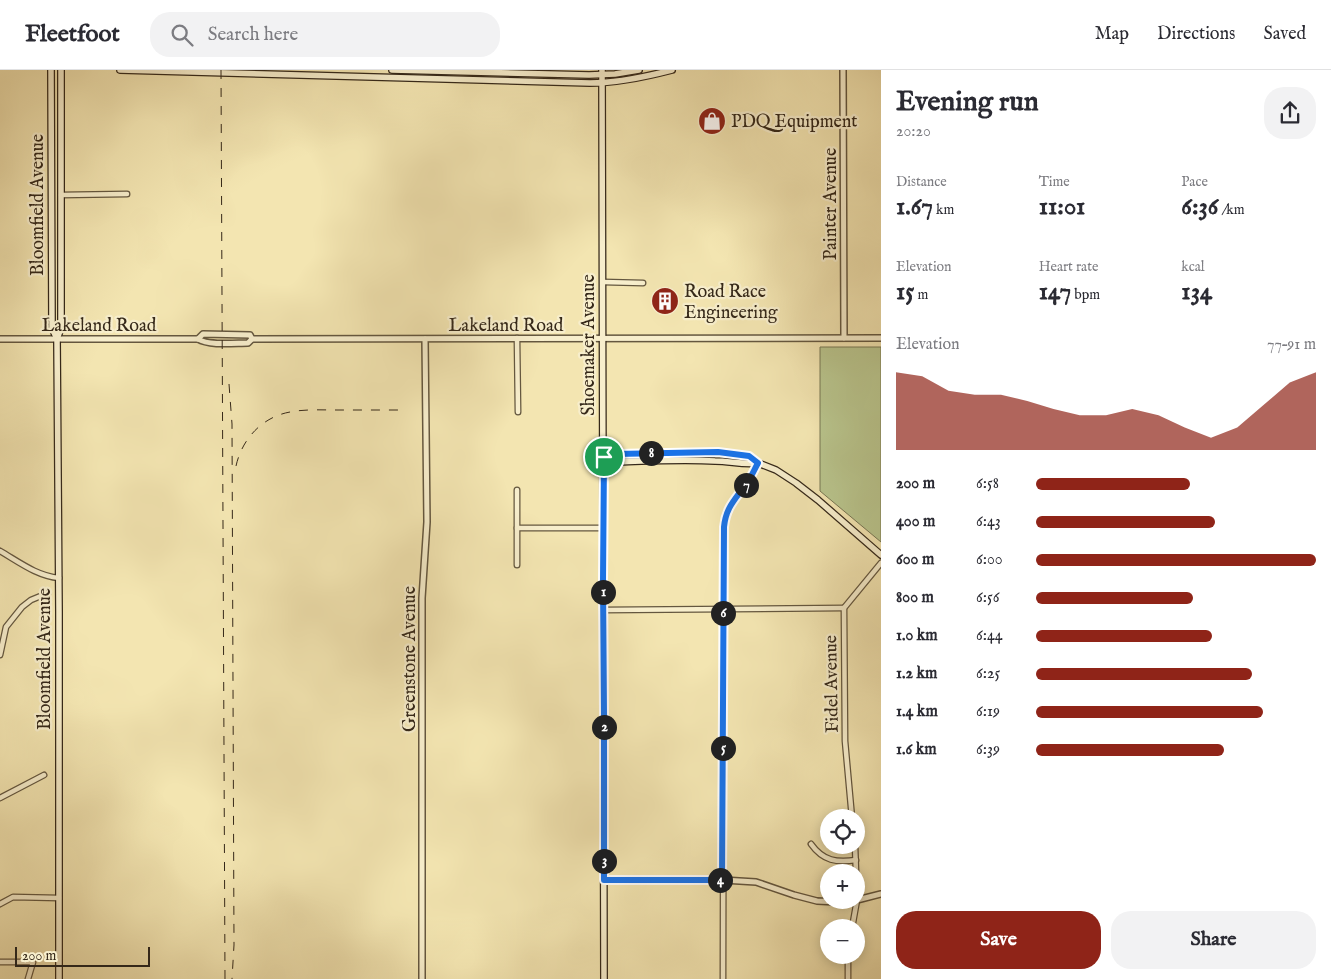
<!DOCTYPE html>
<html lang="en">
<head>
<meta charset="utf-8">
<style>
	:root { --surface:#fff; --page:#f2f2f3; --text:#2b2b33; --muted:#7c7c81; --line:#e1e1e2; --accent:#8f2418 }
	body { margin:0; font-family:"IM FELL English",serif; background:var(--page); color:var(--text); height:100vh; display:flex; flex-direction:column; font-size:19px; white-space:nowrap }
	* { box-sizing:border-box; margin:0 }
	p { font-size:16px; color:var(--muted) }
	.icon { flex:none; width:28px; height:28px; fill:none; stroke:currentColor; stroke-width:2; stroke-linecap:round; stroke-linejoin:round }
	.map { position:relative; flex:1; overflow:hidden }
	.panel { display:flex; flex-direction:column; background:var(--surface); width:450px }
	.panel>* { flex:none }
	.tools { position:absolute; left:820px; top:739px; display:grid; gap:10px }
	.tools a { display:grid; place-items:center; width:45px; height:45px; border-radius:50%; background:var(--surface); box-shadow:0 2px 12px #0003; font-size:25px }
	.scale { position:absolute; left:15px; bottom:12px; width:135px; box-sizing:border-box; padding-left:5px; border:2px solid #352819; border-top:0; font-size:14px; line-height:18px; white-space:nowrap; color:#352819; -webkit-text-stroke:4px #f7eecc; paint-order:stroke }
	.pin { position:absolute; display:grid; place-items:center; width:42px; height:42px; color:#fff; margin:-21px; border:2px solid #fff; border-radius:50%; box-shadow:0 1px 5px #0007 }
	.km { position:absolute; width:25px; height:25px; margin:-12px; border-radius:50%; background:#222; color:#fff; font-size:14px; line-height:25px; text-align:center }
	.round { display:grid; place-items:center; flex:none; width:52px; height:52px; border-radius:20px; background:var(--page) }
	.overview { display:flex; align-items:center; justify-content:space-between; height:85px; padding:0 15px }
	h1 { font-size:28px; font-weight:800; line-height:38px }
	.stats { display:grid; grid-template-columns:repeat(3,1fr); gap:8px; height:85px; padding:5px 15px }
	.stats div { display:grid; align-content:center }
	.stats b { font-size:25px; font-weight:800 }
	.stats small { font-size:14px; font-weight:400 }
	.stats p { font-size:14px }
	.chart { height:140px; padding:10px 15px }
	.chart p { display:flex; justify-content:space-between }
	.chart svg { width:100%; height:90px; margin-top:5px; fill:var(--accent); opacity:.7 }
	.button { display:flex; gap:10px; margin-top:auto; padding:10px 15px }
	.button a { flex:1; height:58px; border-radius:20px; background:var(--accent); color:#fff; font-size:20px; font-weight:800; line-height:58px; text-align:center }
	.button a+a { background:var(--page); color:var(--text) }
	ul { padding:0 15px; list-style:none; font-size:16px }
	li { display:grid; grid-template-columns:80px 60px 1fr; align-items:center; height:38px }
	li i { height:12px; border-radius:6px; background:var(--accent) }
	header { display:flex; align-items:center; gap:30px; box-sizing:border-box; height:70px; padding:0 25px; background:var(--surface); border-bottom:1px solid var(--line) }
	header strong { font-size:24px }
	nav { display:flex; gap:28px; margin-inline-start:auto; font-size:18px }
	.search { width:350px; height:45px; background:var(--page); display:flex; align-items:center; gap:12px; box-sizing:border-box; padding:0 18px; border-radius:20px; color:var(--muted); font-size:19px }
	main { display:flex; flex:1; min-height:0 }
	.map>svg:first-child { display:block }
	.green { fill:#b9c58d; stroke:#777653 }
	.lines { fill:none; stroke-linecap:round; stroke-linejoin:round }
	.minor-casing { stroke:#64573f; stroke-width:7 }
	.tertiary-casing { stroke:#64573f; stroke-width:8 }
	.secondary-casing { stroke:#352819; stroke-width:8 }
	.minor { stroke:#f7eecc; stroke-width:4.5 }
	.tertiary { stroke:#f7eecc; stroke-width:5 }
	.secondary { stroke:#f7eecc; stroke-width:5.5 }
	.rail { stroke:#352819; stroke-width:1; stroke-dasharray:9 9; stroke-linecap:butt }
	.route-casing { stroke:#fff; stroke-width:10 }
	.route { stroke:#1a73e8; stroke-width:6 }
	.labels { text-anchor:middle; stroke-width:4.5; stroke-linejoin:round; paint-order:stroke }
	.poi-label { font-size:18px; fill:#352819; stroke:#f7eecc; text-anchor:start }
	.street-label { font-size:18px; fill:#352819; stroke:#f7eecc }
</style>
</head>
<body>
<header>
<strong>Fleetfoot</strong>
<div class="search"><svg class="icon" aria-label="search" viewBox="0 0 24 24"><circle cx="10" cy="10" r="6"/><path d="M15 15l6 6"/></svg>Search here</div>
<nav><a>Map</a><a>Directions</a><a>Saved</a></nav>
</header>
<main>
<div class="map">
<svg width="881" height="909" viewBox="0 0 881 909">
	<rect width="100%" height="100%" fill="#f3e5b1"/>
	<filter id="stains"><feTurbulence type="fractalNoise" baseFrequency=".004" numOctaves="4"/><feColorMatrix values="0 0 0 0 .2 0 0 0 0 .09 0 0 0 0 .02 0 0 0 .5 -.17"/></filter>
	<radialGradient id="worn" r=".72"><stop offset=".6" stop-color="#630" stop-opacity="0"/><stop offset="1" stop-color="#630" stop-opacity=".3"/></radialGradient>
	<!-- green -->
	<polygon class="green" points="820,277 881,277 881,472 820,421"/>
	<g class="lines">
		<!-- minor casing -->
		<g class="minor-casing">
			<g id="minor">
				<polyline points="61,125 127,124"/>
				<polyline points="603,212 643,213"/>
				<polyline points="517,268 518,342"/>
				<polyline points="517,420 517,495"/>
				<polyline points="517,458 603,458"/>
				<path d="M0,481c19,11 37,25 59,27"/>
				<polyline points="603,540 844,538"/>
				<polyline points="0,585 6,557 22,537 31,530 48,523"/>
				<polyline points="0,728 44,705"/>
				<polyline points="852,748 845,671 844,538 881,493"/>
				<path d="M811,774c12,17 26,19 45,16"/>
				<polyline points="0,834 13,827 59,828"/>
				<polyline points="852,858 857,830 855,775"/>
				<polyline points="0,892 33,892 28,909"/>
				<path d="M723,909l1,-452c2,-20 11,-27 22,-42 5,-7 8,-15 12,-22"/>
				<polyline points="848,909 848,885"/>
			</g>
		</g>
		<!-- tertiary casing -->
		<g class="tertiary-casing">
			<g id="tertiary">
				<polyline points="843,0 844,268"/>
				<path d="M0,269h198c11,7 37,4 50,4l4,-4 629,-1"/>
				<polyline points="198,269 203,264 250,265 252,269"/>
				<polyline points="604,810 723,810 756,812 794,825 817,831 837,832 857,830 881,824"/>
				<polyline points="422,909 422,528 427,452 425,269"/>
			</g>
		</g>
		<!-- secondary casing -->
		<g class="secondary-casing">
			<g id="secondary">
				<polyline points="51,0 52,258 57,269"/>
				<path d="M120,0l470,13c28,0 55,-6 82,-13"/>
				<polyline points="392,0 589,5 615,4 639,0"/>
				<path d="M602,0c2,303 2,606 2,909"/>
				<polyline points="604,387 616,384 718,382 749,386 758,393 776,400 796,413 818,430 881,485"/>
				<path d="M604,387l11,5c33,-1 67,-3 100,-1 15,0 28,4 43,2"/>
				<polyline points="59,909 59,541 57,269 61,258 61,0"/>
			</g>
		</g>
		<!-- minor -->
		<use href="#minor" class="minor"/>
		<!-- tertiary -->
		<use href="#tertiary" class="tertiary"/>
		<!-- secondary -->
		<use href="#secondary" class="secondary"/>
		<!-- rail -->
		<g class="rail">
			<polyline points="221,0 225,909"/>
			<polyline points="229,314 232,354 234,875 232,909"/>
			<path d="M236,396c6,-27 26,-49 54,-54 15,-3 32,-2 47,-2 22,0 44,0 66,0"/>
		</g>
	</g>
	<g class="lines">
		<!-- route casing -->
		<g class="route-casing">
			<path id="route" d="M718,382l31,4 9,7c-4,7 -7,15 -12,21 -11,16 -20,23 -22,43l-2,353h-118v-165l-1,-133 1,-125 12,-3z"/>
		</g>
		<!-- route -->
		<use href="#route" class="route"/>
	</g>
	<!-- icons -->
	<defs>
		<g id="shop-disc" transform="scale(1.4375)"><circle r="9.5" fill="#8f2418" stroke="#f7eecc"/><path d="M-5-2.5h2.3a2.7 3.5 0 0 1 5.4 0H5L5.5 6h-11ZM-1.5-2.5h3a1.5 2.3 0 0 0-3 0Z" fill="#fff"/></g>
		<g id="building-disc" transform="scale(1.4375)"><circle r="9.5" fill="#8f2418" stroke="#f7eecc"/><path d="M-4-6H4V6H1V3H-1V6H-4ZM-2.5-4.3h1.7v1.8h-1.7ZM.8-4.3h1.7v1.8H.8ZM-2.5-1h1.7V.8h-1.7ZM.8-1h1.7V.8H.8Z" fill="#fff"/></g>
	</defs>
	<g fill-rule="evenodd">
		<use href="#shop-disc" x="712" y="51"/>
		<use href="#building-disc" x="665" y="231"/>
	</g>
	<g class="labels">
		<!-- poi labels -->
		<g class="poi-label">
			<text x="731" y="57">PDQ Equipment</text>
			<text x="684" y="227">Road Race<tspan x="684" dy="21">Engineering</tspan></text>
		</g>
		<!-- street labels -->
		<g class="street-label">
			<text transform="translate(830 134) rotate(-90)" y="6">Painter Avenue</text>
			<text transform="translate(37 135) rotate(-90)" y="6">Bloomfield Avenue</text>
			<text x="99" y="261">Lakeland Road</text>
			<text x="506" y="261">Lakeland Road</text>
			<text transform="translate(588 275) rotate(-90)" y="6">Shoemaker Avenue</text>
			<text transform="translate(44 589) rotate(-90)" y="6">Bloomfield Avenue</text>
			<text transform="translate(409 589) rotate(-90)" y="6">Greenstone Avenue</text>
			<text transform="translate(831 614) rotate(-91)" y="6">Fidel Avenue</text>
		</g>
	</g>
	<rect width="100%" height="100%" filter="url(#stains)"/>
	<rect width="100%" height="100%" fill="url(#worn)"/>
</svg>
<div class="tools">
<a><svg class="icon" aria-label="locate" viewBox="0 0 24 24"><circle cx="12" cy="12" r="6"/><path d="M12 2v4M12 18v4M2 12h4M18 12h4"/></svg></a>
<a>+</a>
<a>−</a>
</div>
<div class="scale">200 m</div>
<div class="pin" style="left:604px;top:387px;background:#1e9e55"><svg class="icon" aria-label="arrive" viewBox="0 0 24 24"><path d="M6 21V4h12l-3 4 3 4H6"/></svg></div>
<b class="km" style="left:603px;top:522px">1</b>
<b class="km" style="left:604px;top:657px">2</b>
<b class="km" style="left:604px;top:791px">3</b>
<b class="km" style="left:720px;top:810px">4</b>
<b class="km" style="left:723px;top:678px">5</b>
<b class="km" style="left:723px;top:543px">6</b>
<b class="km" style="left:746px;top:415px">7</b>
<b class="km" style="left:651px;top:383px">8</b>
</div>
<section class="panel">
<div class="overview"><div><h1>Evening run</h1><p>20:20</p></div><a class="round"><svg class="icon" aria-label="share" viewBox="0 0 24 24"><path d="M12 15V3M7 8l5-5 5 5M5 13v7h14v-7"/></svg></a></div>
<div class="stats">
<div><p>Distance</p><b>1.67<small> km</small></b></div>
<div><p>Time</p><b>11:01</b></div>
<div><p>Pace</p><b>6:36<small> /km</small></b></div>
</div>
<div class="stats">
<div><p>Elevation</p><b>15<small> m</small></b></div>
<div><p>Heart rate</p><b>147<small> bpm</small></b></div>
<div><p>kcal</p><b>134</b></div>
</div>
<div class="chart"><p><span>Elevation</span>77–91 m</p>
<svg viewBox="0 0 160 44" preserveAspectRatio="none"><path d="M0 44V6L10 8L20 15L30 17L40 17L50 20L60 24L70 27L80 27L90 24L100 27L110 33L120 38L130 33L140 22L150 11L160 6V44z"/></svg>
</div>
<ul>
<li><b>200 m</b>6:58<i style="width:55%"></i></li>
<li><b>400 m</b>6:43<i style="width:64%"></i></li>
<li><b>600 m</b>6:00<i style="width:100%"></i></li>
<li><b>800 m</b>6:56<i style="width:56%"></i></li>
<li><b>1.0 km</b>6:44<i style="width:63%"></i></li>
<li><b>1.2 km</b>6:25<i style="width:77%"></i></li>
<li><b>1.4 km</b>6:19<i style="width:81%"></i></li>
<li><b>1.6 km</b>6:39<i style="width:67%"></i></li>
</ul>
<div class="button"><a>Save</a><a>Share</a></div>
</section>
</main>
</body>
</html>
